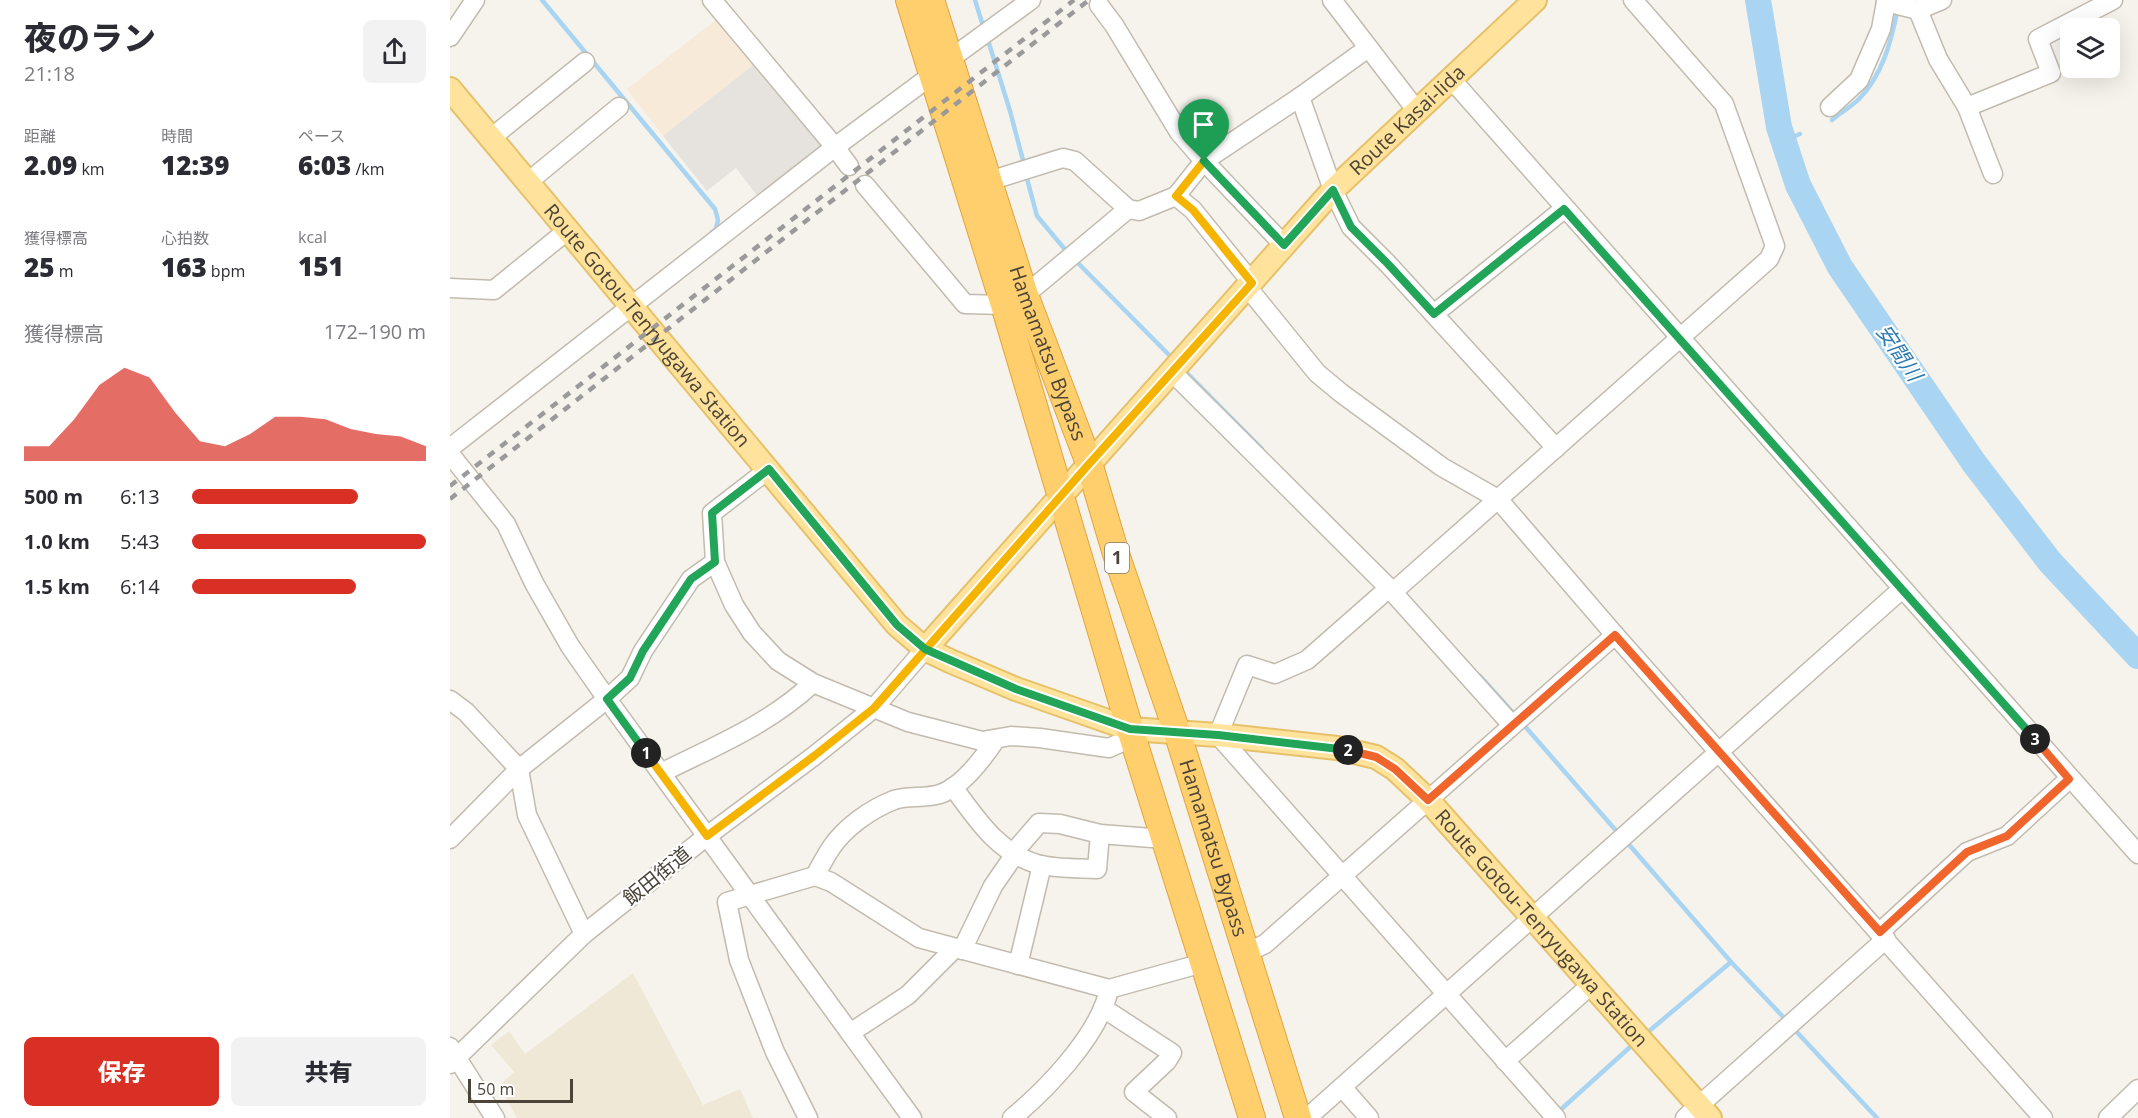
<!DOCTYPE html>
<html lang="ja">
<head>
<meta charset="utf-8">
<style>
	:root { --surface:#fff; --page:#f2f2f3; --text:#2b2b33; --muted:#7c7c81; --accent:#d93025 }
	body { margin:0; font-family:"Open Sans","Noto Sans JP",sans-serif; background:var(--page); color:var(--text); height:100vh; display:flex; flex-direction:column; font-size:22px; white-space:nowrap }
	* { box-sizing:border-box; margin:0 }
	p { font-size:20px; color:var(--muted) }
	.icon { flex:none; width:33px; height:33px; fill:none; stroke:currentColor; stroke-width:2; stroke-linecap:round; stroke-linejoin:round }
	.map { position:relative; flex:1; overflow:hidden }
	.drawer { display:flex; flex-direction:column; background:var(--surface); width:450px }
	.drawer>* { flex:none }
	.controls { position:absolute; left:1610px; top:18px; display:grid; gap:12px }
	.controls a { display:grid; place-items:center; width:60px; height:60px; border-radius:9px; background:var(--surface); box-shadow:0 6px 24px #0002; font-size:30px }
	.scale { position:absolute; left:18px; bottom:15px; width:105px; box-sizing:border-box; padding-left:6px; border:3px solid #4b4439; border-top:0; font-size:16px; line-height:21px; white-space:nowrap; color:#4b4439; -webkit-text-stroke:4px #fff; paint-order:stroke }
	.pin { position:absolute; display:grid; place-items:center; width:51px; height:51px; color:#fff; margin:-62px -26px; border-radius:50% 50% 50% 0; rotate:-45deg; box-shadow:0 0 6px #0007 }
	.pin .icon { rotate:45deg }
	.km { position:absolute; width:30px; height:30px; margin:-15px; border-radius:50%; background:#222; color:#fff; font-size:16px; line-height:30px; text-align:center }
	.round { display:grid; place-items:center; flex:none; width:63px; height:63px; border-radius:9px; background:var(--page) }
	.headline { display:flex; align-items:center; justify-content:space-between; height:102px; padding:0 24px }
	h1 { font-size:33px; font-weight:800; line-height:45px }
	.figures { display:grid; grid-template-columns:repeat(3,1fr); gap:9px; height:102px; padding:6px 24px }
	.figures div { display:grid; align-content:center }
	.figures b { font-size:26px; font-weight:800 }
	.figures small { font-size:16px; font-weight:400 }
	.figures p { font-size:16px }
	.chart { height:168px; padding:12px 24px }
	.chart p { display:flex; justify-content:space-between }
	.chart svg { width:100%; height:108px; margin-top:6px; fill:var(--accent); opacity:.7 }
	.cta { display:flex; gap:12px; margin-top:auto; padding:12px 24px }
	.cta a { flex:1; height:69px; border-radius:9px; background:var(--accent); color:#fff; font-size:24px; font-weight:800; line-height:69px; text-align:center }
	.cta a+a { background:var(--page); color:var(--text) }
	ul { padding:0 24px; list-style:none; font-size:20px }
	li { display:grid; grid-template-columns:96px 72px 1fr; align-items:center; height:45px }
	li i { height:15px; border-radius:8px; background:var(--accent) }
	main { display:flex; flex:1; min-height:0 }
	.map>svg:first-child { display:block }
	.commercial { fill:#f7ead8 }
	.industrial { fill:#e6e2dd }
	.education { fill:#efe8d6 }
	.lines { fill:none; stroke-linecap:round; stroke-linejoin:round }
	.stream { stroke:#a9d4f2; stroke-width:4.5 }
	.river { stroke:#a9d4f2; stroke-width:26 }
	.minor-casing { stroke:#c2bbae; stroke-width:21 }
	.major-casing { stroke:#e6c16a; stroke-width:26 }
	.highway-casing { stroke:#e0a43c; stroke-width:28 }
	.minor { stroke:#fff; stroke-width:18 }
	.major { stroke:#ffe39c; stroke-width:22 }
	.highway { stroke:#ffcf6e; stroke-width:26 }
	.rail { stroke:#9a9a9a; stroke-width:4.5; stroke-dasharray:8 8; stroke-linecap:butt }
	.split-1-casing { stroke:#fff; stroke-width:12 }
	.split-2-casing { stroke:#fff; stroke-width:12 }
	.split-3-casing { stroke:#fff; stroke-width:12 }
	.split-4-casing { stroke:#fff; stroke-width:12 }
	.split-1 { stroke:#f5b400; stroke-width:8 }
	.split-2 { stroke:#22a559; stroke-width:8 }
	.split-3 { stroke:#f0652b; stroke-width:8 }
	.split-4 { stroke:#22a559; stroke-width:8 }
	.labels { text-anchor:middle; stroke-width:4.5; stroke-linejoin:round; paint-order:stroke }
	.shield { fill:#fff; stroke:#817c74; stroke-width:1.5 }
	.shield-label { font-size:18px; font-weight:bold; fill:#4b4439 }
	.street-label { font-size:20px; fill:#4b4439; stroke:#fff }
	.water-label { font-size:21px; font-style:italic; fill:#2e7ab2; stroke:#fff }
</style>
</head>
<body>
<main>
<section class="drawer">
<div class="headline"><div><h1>夜のラン</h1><p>21:18</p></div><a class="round"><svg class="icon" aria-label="share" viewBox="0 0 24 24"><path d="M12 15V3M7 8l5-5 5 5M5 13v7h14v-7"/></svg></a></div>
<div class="figures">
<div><p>距離</p><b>2.09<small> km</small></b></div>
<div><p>時間</p><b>12:39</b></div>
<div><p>ペース</p><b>6:03<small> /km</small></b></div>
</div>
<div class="figures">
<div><p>獲得標高</p><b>25<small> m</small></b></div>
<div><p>心拍数</p><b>163<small> bpm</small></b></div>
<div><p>kcal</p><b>151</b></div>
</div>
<div class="chart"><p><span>獲得標高</span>172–190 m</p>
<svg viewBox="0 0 160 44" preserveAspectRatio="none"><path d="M0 44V38L10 38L20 27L30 13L40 6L50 10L60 24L70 36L80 38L90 33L100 26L110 26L120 27L130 31L140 33L150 34L160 38V44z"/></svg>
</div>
<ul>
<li><b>500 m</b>6:13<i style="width:71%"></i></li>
<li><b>1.0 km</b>5:43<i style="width:100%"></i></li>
<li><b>1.5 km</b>6:14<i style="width:70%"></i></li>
</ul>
<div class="cta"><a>保存</a><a>共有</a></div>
</section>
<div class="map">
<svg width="1688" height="1118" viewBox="0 0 1688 1118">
	<rect width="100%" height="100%" fill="#f6f3ec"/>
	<!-- commercial -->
	<polygon class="commercial" points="271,16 307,62 213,136 177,89"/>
	<!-- industrial -->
	<polygon class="industrial" points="307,62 373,146 308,197 286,168 257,191 213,136"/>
	<!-- education -->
	<polygon class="education" points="183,973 253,1105 290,1089 303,1118 67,1118 49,1086 64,1072 41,1045 59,1031 75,1054"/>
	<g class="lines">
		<!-- stream -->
		<g class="stream">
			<polyline points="92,0 265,209 268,220 266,229 262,232"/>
			<polyline points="525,0 534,29"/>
			<polyline points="537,37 560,111 574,164"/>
			<path d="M1382,120c8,-7 19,-13 27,-21 24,-25 32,-57 39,-91"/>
			<polyline points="1333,141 1350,134"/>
			<polyline points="576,175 587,216 618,253"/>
			<polyline points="624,259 724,360"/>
			<polyline points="732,368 812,449"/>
			<polyline points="1030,676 1067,717"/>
			<polyline points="1072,723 1169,834"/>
			<polyline points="1175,840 1281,962 1338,1022"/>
			<polyline points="1343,1028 1427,1118"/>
			<polyline points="1198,1032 1281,962"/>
			<polyline points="1107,1113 1179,1048"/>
		</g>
		<!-- river -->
		<polyline class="river" points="1308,0 1329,127 1348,185 1390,267 1524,463 1600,562 1688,656"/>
		<!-- minor casing -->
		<g class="minor-casing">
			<g id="minor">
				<polyline points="262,0 385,147 399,166"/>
				<polyline points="882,0 967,111"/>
				<polyline points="1437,0 1436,2 1468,10 1492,0"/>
				<polyline points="649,5 664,25 729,132 754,161 834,245"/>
				<polyline points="1468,10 1488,59 1517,107 1543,174"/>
				<polyline points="0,37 25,0"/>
				<polyline points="500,59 581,0"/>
				<polyline points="1002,80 1688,854"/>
				<polyline points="850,97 883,190 901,227 938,264 1106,448"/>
				<polyline points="1380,107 1409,80 1431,29 1436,2"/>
				<polyline points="1517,107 1601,73 1588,39 1663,0"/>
				<polyline points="41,138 135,62"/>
				<polyline points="539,181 613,158 625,161 678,209"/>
				<polyline points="78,182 169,107"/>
				<polyline points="415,185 515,304 554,305"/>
				<polyline points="726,196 743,210 802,283"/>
				<polyline points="0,288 44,290 118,230"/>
				<polyline points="798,288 867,373 891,393 992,467 1048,499 1165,635 1593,1118"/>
				<polyline points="575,295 678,209 689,211 726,196 754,161 850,97 918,48"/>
				<polyline points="984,314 1114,209"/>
				<polyline points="722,372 939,588 1062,725"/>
				<polyline points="0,448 385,147 482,75"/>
				<polyline points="0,454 56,524 84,583 120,646 157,699 462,1118"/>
				<polyline points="319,469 262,513 265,562 284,605 302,633 328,661 363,683 458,722 532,741 561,736 590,738 659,748 683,737"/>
				<polyline points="939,588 857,660 825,674 797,665 768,735 1106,1118"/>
				<polyline points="943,592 1319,259 1325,246 1274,104 1183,0"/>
				<polyline points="0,700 16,712 69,769 77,815 134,934"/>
				<path d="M211,773c54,-27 107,-48 152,-90"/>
				<path d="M503,787c23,31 44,65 84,77 18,5 41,4 60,5l3,-35"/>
				<polyline points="0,839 69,769 157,699 180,678 193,651 241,579 265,562"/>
				<polyline points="563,853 589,823 610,824 650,834 715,839"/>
				<path d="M365,876c5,-9 10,-19 16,-28 14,-21 40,-39 63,-48 14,-5 31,-1 46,-6 22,-7 44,-37 56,-55"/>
				<polyline points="1430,932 1517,852 1557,836 1619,779"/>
				<polyline points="512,950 543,886 565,854"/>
				<polyline points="796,953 815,944 1165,635"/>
				<polyline points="568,965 592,865"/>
				<polyline points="653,1008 722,1053 717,1061 684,1092 717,1118"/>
				<polyline points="400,1033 458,995 505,948"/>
				<polyline points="0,1047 45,1118"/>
				<polyline points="1055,1061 1141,985"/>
				<polyline points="0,1064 134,934 257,836 364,756 424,708 475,649"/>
				<polyline points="892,1087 919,1118"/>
				<polyline points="358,1118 325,1052 289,960 277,902 365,876 381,882 469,938 659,989 753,963"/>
				<path d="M562,1118c34,-28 82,-78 95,-121"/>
				<polyline points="857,1118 1452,589"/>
				<polyline points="1235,1118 1436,939"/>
				<polyline points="1658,1118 1688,1089"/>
			</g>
		</g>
		<!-- major casing -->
		<g class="major-casing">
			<g id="major">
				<path id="s1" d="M0,89l447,536 28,24 25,12 66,28 114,40 88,6 119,13 39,9 19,12 33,31 282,318"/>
				<path id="s2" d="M475,649l408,-459 202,-190"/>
			</g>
		</g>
		<!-- highway casing -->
		<g class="highway-casing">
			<g id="highway">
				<polyline points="459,0 554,305 680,729 802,1118"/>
				<path id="s3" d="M481,0l94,295 64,168 27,91 61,178 121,386"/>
			</g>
		</g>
		<!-- minor -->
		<use href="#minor" class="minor"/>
		<!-- major -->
		<use href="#major" class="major"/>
		<!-- highway -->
		<use href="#highway" class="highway"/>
		<!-- rail -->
		<g class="rail">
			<polyline points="0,486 624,0"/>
			<polyline points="0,499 639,0"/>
		</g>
	</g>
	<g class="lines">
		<!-- split-1 casing -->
		<g class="split-1-casing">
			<polyline id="split-1" points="196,753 257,836 364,756 424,708 639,464 802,283 743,210 726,196 754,161"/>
		</g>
		<!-- split-2 casing -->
		<g class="split-2-casing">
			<polyline id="split-2" points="196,753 157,699 180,678 193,651 241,579 265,562 262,513 319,469 447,625 475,649 566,689 680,729 768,735 898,750"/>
		</g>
		<!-- split-3 casing -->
		<g class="split-3-casing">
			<polyline id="split-3" points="898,750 926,757 945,769 978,800 1165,635 1430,932 1517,852 1557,836 1619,779 1585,739"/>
		</g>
		<!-- split-4 casing -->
		<g class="split-4-casing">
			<polyline id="split-4" points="754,161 834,245 883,190 901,227 938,264 984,314 1114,209 1585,739"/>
		</g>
		<!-- split-1 -->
		<use href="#split-1" class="split-1"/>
		<!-- split-2 -->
		<use href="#split-2" class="split-2"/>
		<!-- split-3 -->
		<use href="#split-3" class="split-3"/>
		<!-- split-4 -->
		<use href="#split-4" class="split-4"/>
	</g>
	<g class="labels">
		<!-- shield labels -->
		<rect class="shield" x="655" y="543" width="24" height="30" rx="4.5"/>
		<g class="shield-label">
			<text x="667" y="564">1</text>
		</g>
		<!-- street labels -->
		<g class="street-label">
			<text dy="7" stroke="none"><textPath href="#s2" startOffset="716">Route Kasai-Iida</textPath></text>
			<text dy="7" stroke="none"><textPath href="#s1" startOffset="308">Route Gotou-Tenryugawa Station</textPath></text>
			<text dy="7" stroke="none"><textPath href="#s3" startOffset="372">Hamamatsu Bypass</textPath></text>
			<text dy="7" stroke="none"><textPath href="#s3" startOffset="894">Hamamatsu Bypass</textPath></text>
			<text transform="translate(207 876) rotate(-39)" y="7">飯田街道</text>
			<text dy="7" stroke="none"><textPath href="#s1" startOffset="1442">Route Gotou-Tenryugawa Station</textPath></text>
		</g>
		<!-- water labels -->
		<g class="water-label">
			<text transform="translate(1449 353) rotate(56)" y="7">安間川</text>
		</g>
	</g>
</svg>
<div class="controls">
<a><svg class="icon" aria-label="layers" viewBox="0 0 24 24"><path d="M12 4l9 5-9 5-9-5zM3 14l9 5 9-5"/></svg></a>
</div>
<div class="scale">50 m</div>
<div class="pin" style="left:754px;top:161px;background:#1e9e55"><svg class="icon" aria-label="arrive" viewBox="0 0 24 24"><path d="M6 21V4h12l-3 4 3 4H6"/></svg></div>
<b class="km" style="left:196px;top:753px">1</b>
<b class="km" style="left:898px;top:750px">2</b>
<b class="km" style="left:1585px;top:739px">3</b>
</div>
</main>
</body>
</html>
